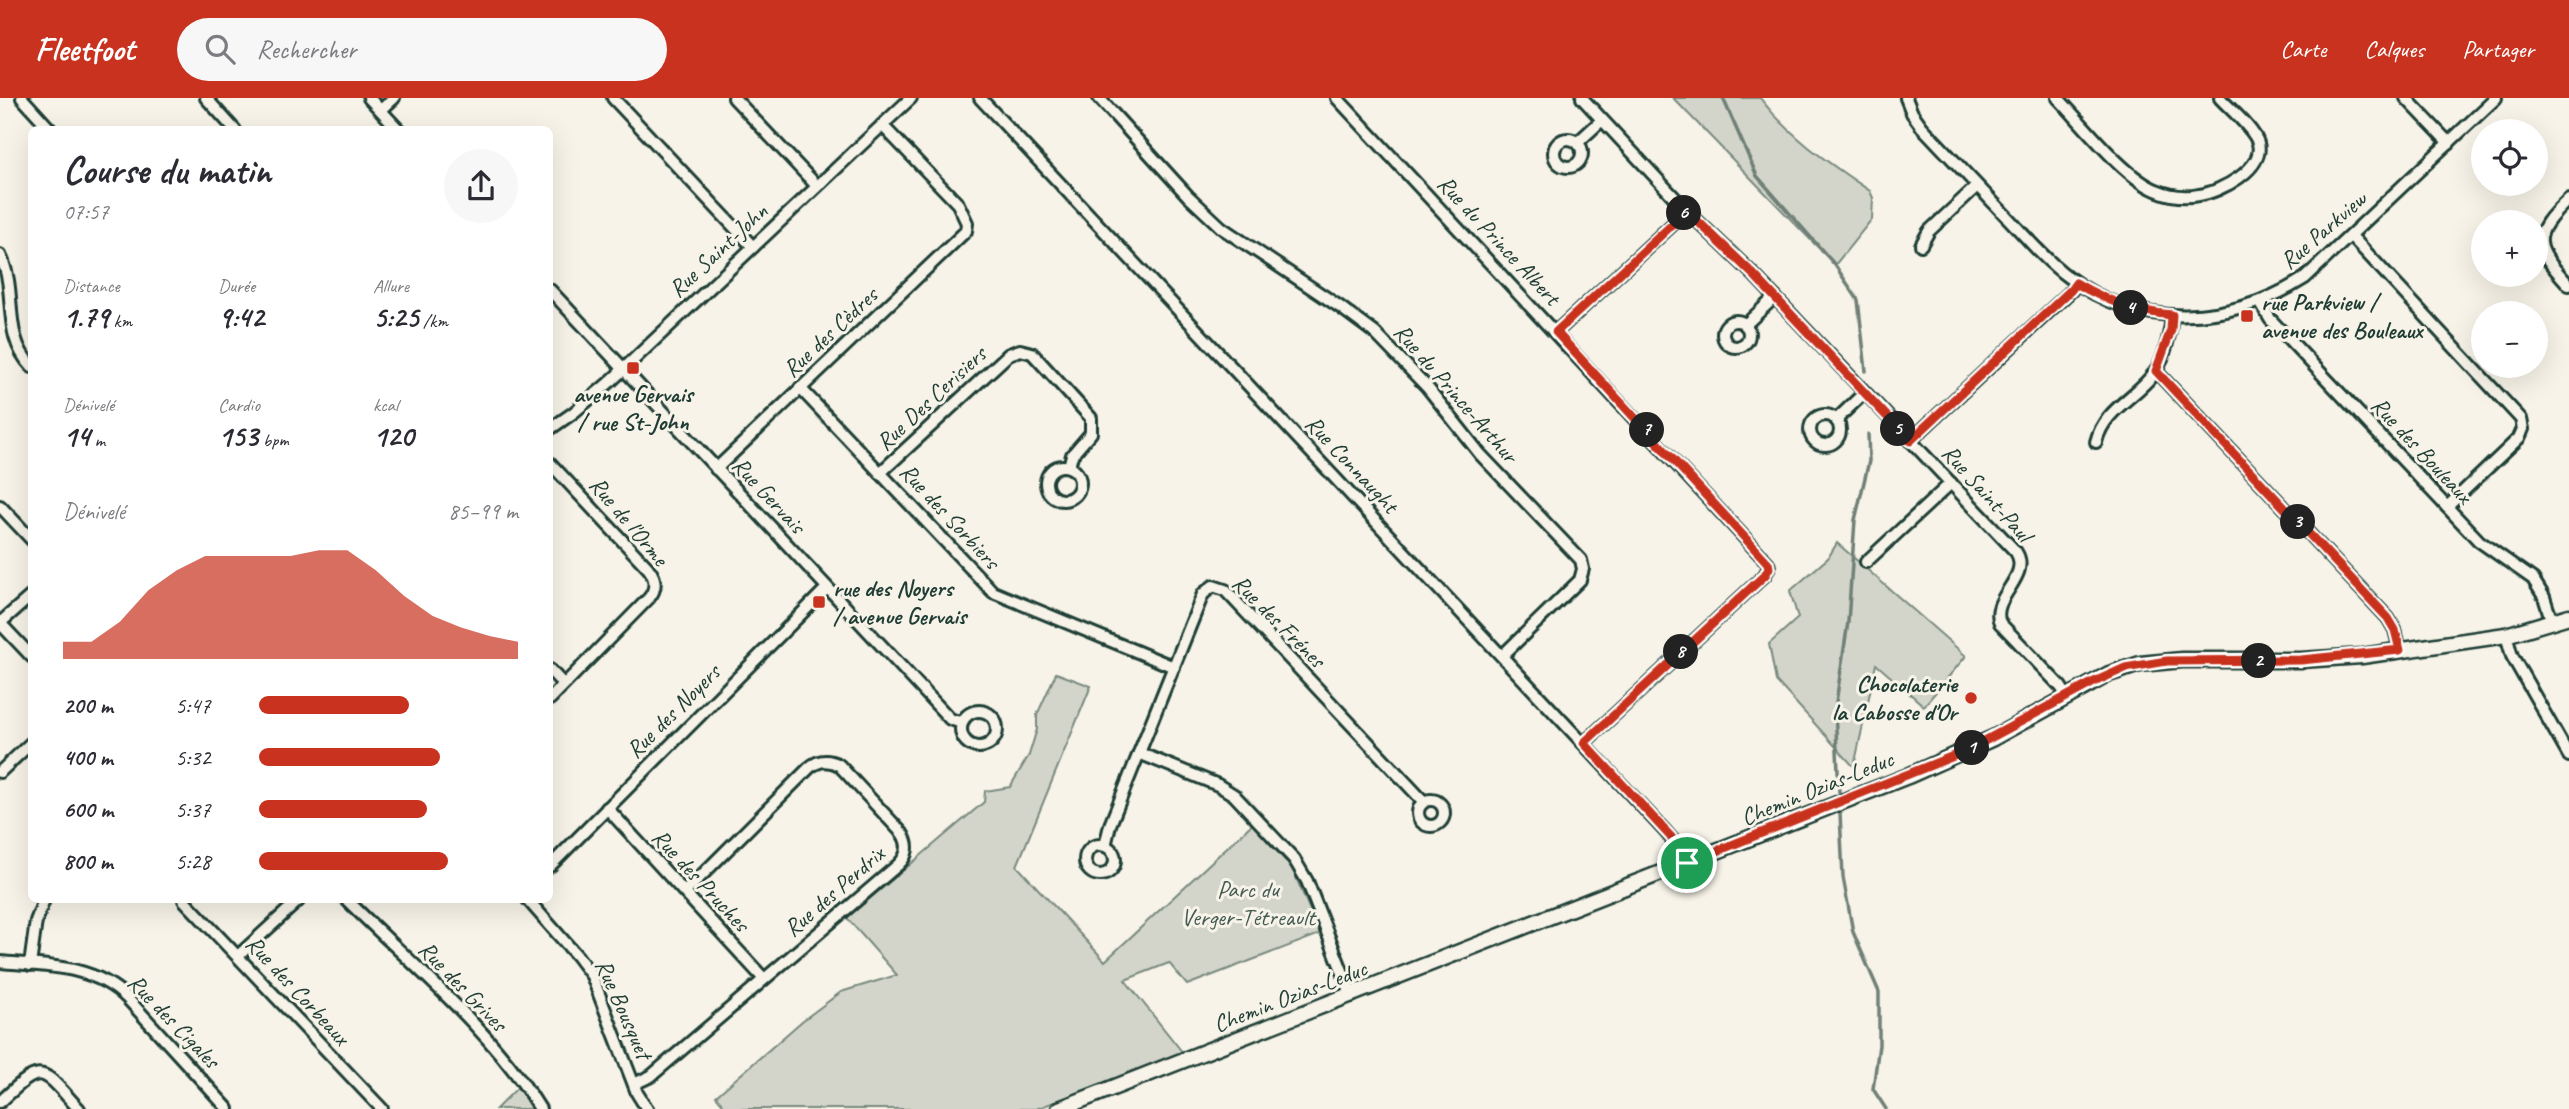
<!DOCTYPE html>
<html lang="fr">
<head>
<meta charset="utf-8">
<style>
	:root { --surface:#fff; --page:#f7f7f7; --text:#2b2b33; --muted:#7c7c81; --accent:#c8321e }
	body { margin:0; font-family:Caveat,sans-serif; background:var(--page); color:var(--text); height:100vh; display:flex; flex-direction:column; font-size:26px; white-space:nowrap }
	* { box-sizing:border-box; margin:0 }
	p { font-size:23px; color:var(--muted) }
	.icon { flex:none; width:38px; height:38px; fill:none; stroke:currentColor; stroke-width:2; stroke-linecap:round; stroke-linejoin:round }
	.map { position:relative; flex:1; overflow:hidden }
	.panel { position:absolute; left:28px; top:28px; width:525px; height:777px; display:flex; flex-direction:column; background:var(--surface); border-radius:10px; box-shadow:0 7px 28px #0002 }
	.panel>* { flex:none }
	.fabs { position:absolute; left:2471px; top:21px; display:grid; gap:14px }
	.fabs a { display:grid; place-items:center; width:77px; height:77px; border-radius:50%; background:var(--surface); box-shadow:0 7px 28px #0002; font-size:35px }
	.pin { position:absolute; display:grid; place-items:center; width:60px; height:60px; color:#fff; margin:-30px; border:4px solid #fff; border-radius:50%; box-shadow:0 2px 7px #0007 }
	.km { position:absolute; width:35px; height:35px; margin:-18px; border-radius:50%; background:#222; color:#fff; font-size:19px; line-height:35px; text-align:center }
	.round { display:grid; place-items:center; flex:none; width:74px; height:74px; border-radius:37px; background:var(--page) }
	.summary { display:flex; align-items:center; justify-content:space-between; height:119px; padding:0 35px }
	h1 { font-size:38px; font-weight:700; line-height:52px }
	.metrics { display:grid; grid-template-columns:repeat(3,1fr); gap:10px; height:119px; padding:7px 35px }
	.metrics div { display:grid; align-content:center }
	.metrics b { font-size:30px; font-weight:700 }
	.metrics small { font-size:19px; font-weight:400 }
	.metrics p { font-size:19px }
	.chart { height:196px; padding:14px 35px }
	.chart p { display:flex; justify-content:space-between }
	.chart svg { width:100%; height:126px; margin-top:7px; fill:var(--accent); opacity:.7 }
	ul { padding:0 35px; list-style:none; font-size:23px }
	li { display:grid; grid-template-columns:112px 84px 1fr; align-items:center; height:52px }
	li i { height:18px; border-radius:9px; background:var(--accent) }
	header { display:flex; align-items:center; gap:42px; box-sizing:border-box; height:98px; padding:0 35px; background:var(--accent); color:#fff }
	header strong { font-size:33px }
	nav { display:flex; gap:38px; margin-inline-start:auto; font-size:24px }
	.search { width:490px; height:63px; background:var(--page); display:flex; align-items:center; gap:18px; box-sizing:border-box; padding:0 24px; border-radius:38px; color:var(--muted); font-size:26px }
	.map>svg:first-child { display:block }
	.green { fill:#d3d5ca; stroke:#79897f; stroke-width:2 }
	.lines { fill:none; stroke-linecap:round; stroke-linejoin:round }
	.stream { stroke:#6f8077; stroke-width:3.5 }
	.minor-casing { stroke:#1f3d34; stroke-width:16 }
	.tertiary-casing { stroke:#1f3d34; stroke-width:19 }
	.minor { stroke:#f7f3e8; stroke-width:10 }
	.tertiary { stroke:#f7f3e8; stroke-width:14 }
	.route-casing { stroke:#fff; stroke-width:14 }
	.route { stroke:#c8321e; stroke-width:9 }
	.poi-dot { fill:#c8321e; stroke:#f7f3e8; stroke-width:2.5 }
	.labels { text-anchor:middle; stroke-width:6; stroke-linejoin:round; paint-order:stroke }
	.street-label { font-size:24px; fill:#1f3d34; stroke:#f7f3e8 }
	.poi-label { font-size:24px; font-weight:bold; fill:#1f3d34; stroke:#f7f3e8; text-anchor:start }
	.park-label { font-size:24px; fill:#435b52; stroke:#f7f3e8 }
</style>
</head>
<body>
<header>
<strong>Fleetfoot</strong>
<div class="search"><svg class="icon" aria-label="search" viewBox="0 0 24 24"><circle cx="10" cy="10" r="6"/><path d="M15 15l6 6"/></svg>Rechercher</div>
<nav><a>Carte</a><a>Calques</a><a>Partager</a></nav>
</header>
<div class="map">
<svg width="2569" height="1011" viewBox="0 0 2569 1011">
	<rect width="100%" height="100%" fill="#f7f3e8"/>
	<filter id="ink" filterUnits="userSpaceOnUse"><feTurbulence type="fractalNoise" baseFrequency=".0143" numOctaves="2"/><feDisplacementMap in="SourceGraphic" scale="14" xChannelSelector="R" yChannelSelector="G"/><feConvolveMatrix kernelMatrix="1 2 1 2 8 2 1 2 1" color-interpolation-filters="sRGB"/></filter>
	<g filter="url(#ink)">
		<!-- green -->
		<g class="green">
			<path d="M1673,0h87c31,40 69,65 110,93l3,7 -1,21 -37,46z"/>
			<polygon points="1837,445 1966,558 1924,608 1876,566 1854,669 1776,583 1769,546 1798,520 1790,493 1828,460"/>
			<polygon points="1056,575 1091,588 1017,768 1105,863 1252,726 1292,770 1320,836 1187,887 1169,865 1125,882 1183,955 1036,1011 727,1011 716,998 802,923 841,894 897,877 847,820 984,704 985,693 1010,689 1029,657 1037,631 1037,617"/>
			<polygon points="518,989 531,1011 496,1011"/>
		</g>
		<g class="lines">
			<!-- stream -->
			<g class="stream">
				<polyline points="1723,0 1757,78 1835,167 1858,202 1866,273"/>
				<polyline points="1839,694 1835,611 1848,524 1855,422 1869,363 1868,336"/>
				<polyline points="1840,715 1843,779 1853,834 1879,894 1879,947 1873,991 1886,1011"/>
			</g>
			<!-- minor casing -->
			<g class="minor-casing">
				<g id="minor">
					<polyline points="22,0 51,32"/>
					<polyline points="206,0 235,32"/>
					<polyline points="369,0 399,32"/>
					<polyline points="613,0 753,149"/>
					<polyline points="734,0 817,88"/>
					<polyline points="980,0 1665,733 1678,748 1687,765"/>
					<polyline points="1099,0 1188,98 1222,130 1340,209 1375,235 1427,289 1480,356 1581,462 1583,471 1580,482 1503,557"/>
					<polyline points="1337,0 1768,465 1769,469 1765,477 1584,645"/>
					<path d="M1582,0l105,113 67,64 262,277c16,25 -27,46 -16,71l61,64 6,10"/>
					<path d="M1906,0l6,15 10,14c28,30 57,60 85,90 20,21 38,43 61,60 73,54 163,48 237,1l191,-180"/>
					<path d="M2058,0c25,26 66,79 98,92 14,6 28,8 43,5 21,-3 66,-26 59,-52 -4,-14 -28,-34 -38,-45"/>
					<polyline points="2406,0 2449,45"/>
					<polyline points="381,12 394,0"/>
					<circle cx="1568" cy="55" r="14"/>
					<polyline points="1578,44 1602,22"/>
					<path d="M2569,101c-40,37 -35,48 0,86"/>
					<polyline points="2351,138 2521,321 2523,331 2519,340 2447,409"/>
					<polyline points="1921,147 1929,133 1977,88"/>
					<path d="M0,157c19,38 0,78 32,112"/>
					<polyline points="550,192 950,621 962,625"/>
					<polyline points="2260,204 2270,221 2479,443 2533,481 2544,499 2552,524"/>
					<circle cx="1736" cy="236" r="13"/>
					<polyline points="1745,227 1775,199"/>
					<polyline points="1556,234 1687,113"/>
					<polyline points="2156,273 2388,520 2395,532 2400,552"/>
					<polyline points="800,290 993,494 1174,569"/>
					<circle cx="1825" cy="332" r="15"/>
					<polyline points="1836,322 1864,295"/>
					<polyline points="550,331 573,315 611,283 911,0"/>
					<polyline points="1910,343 2071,193 2076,185"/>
					<path d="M2096,344c8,-33 40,-44 59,-70 9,-11 16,-42 17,-57"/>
					<path d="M550,365l98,105c8,10 9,20 1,30l-99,101"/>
					<circle cx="1063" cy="385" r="17"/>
					<polyline points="716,371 966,133 967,125 958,106 882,27"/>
					<polyline points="880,375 1009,256 1020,252 1032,255 1091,320 1091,335 1072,357 1069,369"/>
					<polyline points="0,408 32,442"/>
					<polyline points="1866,464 1951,385"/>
					<polyline points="0,525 32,559"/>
					<polyline points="0,525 32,497"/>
					<polyline points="2506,537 2512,558 2569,658"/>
					<polyline points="550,572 563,586"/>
					<circle cx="979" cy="631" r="18"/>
					<polyline points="1139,655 1218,687 1234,697 1294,761 1307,783 1352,898"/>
					<polyline points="0,674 32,644"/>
					<circle cx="1431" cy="715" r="13"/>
					<polyline points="607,710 764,881"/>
					<circle cx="1100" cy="762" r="15"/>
					<polyline points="1105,748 1110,727 1203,496 1213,488 1225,492 1424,704"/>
					<polyline points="550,768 827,490"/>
					<polyline points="184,802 382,1011"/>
					<path d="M347,802c64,64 146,131 193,209"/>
					<polyline points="528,802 577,858 592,878 637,995 647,1011"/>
					<polyline points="238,858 299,802"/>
					<path d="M0,864c44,4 93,2 127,36l101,111"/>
					<polyline points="30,867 36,823 44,802"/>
					<path d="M634,986l17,-8 247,-211c10,-9 12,-20 4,-32l-63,-68c-11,-6 -21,-5 -30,3l-124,124"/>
					<path d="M0,1004c44,-41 40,-35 79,7"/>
				</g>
			</g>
			<!-- tertiary casing -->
			<g class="tertiary-casing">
				<polyline id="tertiary" points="1059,1011 1908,678 1993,640 2109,576 2140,566 2182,562 2301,562 2362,558 2506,537 2569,518"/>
			</g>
			<!-- minor -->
			<use href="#minor" class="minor"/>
			<!-- tertiary -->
			<use href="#tertiary" class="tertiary"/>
		</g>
	</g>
	<g class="lines" filter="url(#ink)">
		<!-- route casing -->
		<g class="route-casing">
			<path id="route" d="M1687,113l67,64 156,166 161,-151 5,-7c30,18 61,29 96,32l-1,15 -15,41 232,247 7,12 5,20 -99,10 -134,1 -42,7 -31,14 -128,69 -279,112 -16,-26 -87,-94 181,-168 4,-7 -1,-5 -212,-231z"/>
		</g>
		<!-- route -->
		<use href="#route" class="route"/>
	</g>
	<!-- markers -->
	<g class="poi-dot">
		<rect x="2240" y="211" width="14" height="14" rx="3.5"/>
		<rect x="626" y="263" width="14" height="14" rx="3.5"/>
		<rect x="812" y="497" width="14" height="14" rx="3.5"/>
		<circle cx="1971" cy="600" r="7"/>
	</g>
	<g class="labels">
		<!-- street labels -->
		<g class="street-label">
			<text transform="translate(2323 132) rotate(-41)" y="8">Rue Parkview</text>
			<text transform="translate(1499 142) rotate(47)" y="8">Rue du Prince Albert</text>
			<text transform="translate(718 152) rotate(-43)" y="8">Rue Saint-John</text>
			<text transform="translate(830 234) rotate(-43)" y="8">Rue des Cèdres</text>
			<text transform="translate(1456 295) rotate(49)" y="8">Rue du Prince-Arthur</text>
			<text transform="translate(931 300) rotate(-43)" y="8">Rue Des Cerisiers</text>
			<text transform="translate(2422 352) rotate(47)" y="8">Rue des Bouleaux</text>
			<text transform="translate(1352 366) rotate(47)" y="8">Rue Connaught</text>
			<text transform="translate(1987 395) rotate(48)" y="8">Rue Saint-Paul</text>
			<text transform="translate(769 397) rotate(47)" y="8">Rue Gervais</text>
			<text transform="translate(950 418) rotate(47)" y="8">Rue des Sorbiers</text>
			<text transform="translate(629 423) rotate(50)" y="8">Rue de l'Orme</text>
			<text transform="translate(1279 523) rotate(45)" y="8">Rue des Frénes</text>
			<text transform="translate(673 613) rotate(-45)" y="8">Rue des Noyers</text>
			<text transform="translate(1817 690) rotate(-22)" y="8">Chemin Ozias-Leduc</text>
			<text transform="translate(701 782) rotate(47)" y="8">Rue des Pruches</text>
			<text transform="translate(834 793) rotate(-41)" y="8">Rue des Perdrix</text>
			<text transform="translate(463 888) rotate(46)" y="8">Rue des Grives</text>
			<text transform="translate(298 892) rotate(47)" y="8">Rue des Corbeaux</text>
			<text transform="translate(1290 898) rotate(-21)" y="8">Chemin Ozias-Leduc</text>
			<text transform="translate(624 911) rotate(66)" y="8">Rue Bousquet</text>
			<text transform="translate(174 923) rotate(46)" y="8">Rue des Cigales</text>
		</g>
		<!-- poi labels -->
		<g class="poi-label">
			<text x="2261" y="212">rue Parkview /<tspan x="2261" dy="28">avenue des Bouleaux</tspan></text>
			<text x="633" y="304" text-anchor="middle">avenue Gervais<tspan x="633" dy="28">/ rue St-John</tspan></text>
			<text x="833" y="498">rue des Noyers<tspan x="833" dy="28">/ avenue Gervais</tspan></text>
			<text x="1957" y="594" text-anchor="end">Chocolaterie<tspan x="1957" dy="28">la Cabosse d'Or</tspan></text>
		</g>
		<!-- park labels -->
		<g class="park-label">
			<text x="1248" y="799">Parc du<tspan x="1248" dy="28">Verger-Tétreault</tspan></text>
		</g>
	</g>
</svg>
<div class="fabs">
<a><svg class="icon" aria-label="locate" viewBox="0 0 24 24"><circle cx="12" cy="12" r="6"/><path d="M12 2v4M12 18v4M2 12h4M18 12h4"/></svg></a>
<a>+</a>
<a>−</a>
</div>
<div class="pin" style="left:1687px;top:765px;background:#1e9e55"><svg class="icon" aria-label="arrive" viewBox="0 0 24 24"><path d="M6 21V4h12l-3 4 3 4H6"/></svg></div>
<b class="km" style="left:1972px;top:650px">1</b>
<b class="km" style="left:2259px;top:563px">2</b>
<b class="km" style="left:2298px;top:424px">3</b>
<b class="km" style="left:2131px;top:210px">4</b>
<b class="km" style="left:1898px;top:331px">5</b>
<b class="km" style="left:1684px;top:115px">6</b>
<b class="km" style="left:1647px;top:332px">7</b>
<b class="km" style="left:1681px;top:554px">8</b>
<section class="panel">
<div class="summary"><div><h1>Course du matin</h1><p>07:57</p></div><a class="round"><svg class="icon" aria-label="share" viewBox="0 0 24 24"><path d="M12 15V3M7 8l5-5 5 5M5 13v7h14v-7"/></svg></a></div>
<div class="metrics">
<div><p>Distance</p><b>1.79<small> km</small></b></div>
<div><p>Durée</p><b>9:42</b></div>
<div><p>Allure</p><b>5:25<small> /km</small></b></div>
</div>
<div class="metrics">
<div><p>Dénivelé</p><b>14<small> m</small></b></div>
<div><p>Cardio</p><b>153<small> bpm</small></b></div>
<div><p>kcal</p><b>120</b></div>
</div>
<div class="chart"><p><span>Dénivelé</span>85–99 m</p>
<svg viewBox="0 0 160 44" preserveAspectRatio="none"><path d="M0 44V38L10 38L20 31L30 20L40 13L50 8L60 8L70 8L80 8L90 6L100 6L110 13L120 22L130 29L140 33L150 36L160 38V44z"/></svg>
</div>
<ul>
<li><b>200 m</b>5:47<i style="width:58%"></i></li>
<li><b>400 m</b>5:32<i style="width:70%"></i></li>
<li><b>600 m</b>5:37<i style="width:65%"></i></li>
<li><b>800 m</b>5:28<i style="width:73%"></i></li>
</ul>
</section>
</div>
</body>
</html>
